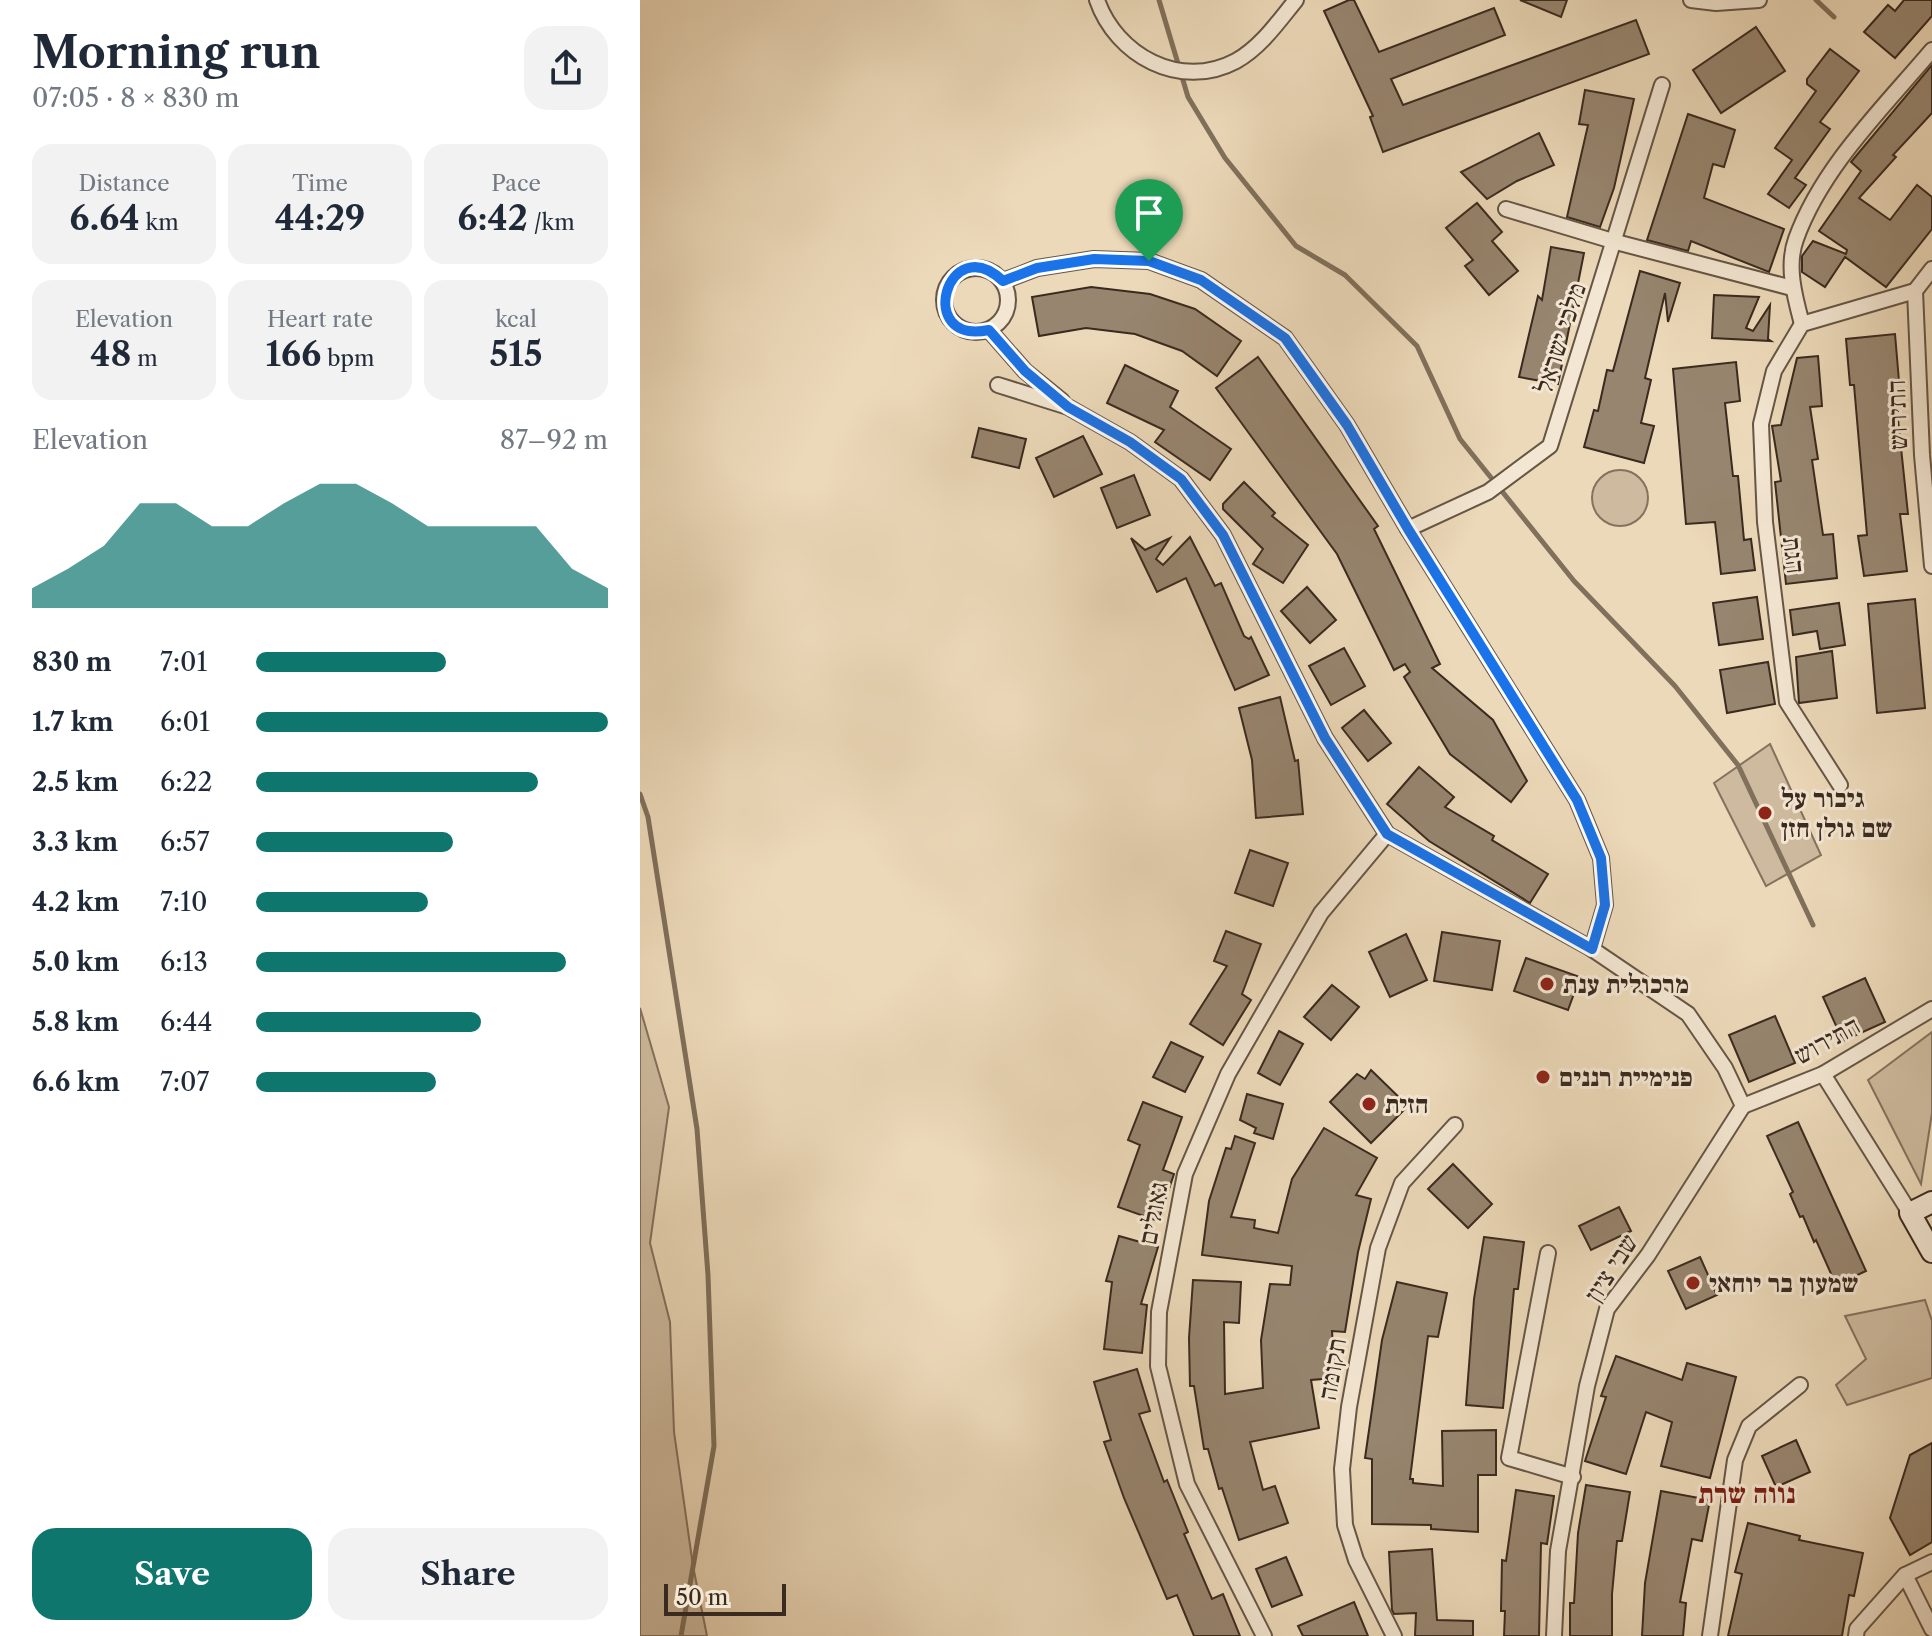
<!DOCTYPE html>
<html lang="en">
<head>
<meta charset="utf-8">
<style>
	:root { --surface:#fff; --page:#f2f2f3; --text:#1f2937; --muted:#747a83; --accent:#0f766e }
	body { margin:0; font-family:"Libre Caslon Text","Frank Ruhl Libre",serif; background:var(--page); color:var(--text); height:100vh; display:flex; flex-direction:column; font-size:30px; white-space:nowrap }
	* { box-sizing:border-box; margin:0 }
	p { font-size:26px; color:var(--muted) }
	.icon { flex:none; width:44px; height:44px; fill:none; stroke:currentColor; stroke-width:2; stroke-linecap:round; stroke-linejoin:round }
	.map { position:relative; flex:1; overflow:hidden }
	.details { display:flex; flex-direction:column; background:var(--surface); width:640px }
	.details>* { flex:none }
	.scale { position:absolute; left:24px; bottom:20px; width:122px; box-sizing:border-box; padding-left:8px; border:4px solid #3a2a1f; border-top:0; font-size:22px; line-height:28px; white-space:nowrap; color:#3a2a1f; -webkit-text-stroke:6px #f3e6d2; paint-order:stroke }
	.pin { position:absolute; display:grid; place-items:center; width:68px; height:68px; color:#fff; margin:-82px -34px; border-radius:50% 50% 50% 0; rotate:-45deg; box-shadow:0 0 8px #0007 }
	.pin .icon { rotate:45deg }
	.round { display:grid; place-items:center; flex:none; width:84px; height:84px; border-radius:24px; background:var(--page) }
	.headline { display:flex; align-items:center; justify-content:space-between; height:136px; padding:0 32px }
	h1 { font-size:44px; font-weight:700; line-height:60px }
	.metrics { display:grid; grid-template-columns:repeat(3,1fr); gap:12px; height:136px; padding:8px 32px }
	.metrics div { display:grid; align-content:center; border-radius:20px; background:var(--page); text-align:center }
	.metrics b { font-size:34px; font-weight:700 }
	.metrics small { font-size:22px; font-weight:400 }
	.metrics p { font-size:22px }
	.chart { height:224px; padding:16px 32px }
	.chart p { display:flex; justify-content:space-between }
	.chart svg { width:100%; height:144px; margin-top:8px; fill:var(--accent); opacity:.7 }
	.action { display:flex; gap:16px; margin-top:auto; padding:16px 32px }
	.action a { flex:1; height:92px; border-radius:24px; background:var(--accent); color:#fff; font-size:32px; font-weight:700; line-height:92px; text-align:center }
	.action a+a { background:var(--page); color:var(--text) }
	ul { padding:0 32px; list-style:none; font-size:26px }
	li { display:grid; grid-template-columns:128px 96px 1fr; align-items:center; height:60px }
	li i { height:20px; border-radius:10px; background:var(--accent) }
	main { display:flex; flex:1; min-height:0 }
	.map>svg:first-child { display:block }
	.green { fill:#cebb9f; stroke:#84725f; stroke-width:2 }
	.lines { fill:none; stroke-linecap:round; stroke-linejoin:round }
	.stream { stroke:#80705c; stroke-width:5 }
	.building { fill:#97856f; stroke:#3a2a1f; stroke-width:2 }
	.street-casing { stroke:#665646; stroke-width:18 }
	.secondary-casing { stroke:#3a2a1f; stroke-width:24 }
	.street { stroke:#f3e6d2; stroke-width:14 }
	.secondary { stroke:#f3e6d2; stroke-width:20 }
	.route-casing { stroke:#fff; stroke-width:16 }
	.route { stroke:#1a73e8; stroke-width:10 }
	.poi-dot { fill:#8f2418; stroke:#f3e6d2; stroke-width:3 }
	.labels { text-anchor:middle; stroke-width:6; stroke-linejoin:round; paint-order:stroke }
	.street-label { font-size:26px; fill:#3a2a1f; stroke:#f3e6d2 }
	.poi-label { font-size:26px; font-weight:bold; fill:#3a2a1f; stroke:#f3e6d2; text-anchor:start }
	.neighbourhood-label { font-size:28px; font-weight:bold; fill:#7a1f14; stroke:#f3e6d2 }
</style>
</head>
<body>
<main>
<section class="details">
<div class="headline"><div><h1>Morning run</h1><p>07:05 · 8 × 830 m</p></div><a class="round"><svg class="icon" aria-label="share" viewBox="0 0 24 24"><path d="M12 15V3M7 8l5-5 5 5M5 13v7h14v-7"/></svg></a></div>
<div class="metrics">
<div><p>Distance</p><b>6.64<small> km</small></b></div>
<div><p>Time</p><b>44:29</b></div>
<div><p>Pace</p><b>6:42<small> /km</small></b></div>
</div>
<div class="metrics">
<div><p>Elevation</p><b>48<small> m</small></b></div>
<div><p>Heart rate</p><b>166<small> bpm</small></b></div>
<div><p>kcal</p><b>515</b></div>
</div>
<div class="chart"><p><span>Elevation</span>87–92 m</p>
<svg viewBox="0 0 160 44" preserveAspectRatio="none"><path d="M0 44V38L10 32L20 25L30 12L40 12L50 19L60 19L70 12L80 6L90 6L100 12L110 19L120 19L130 19L140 19L150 32L160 38V44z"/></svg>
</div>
<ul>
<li><b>830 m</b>7:01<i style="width:54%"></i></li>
<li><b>1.7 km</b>6:01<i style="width:100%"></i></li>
<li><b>2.5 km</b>6:22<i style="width:80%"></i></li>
<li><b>3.3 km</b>6:57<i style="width:56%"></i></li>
<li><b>4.2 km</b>7:10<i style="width:49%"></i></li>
<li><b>5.0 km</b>6:13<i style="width:88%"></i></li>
<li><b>5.8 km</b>6:44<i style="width:64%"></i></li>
<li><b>6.6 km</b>7:07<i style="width:51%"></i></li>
</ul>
<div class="action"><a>Save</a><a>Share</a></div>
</section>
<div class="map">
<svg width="1292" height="1636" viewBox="0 0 1292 1636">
	<rect width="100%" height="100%" fill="#ecd9b9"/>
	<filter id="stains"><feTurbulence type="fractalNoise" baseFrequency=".0025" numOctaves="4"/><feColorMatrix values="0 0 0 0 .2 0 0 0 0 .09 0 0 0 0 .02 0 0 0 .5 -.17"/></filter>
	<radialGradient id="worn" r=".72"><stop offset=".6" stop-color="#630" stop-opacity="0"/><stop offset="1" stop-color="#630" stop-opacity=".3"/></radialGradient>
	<!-- green -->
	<g class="green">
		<circle cx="980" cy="498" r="28"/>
		<polygon points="1130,744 1181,855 1126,886 1074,783"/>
		<polygon points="0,1008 29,1107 10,1243 30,1322 34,1432 53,1566 67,1636 0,1636"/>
		<polygon points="1292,1032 1292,1113 1281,1184 1228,1080"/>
		<polygon points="1285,1300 1292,1321 1292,1378 1207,1405 1196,1385 1226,1359 1205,1316"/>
	</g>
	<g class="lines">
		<!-- stream -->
		<g class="stream">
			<polyline points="519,0 548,97 585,158 656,246 705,275 777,346 820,439 934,581 1035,686 1098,765 1173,925"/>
			<polyline points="1176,0 1194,17"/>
			<polyline points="0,794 8,817 57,1129 68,1275 74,1446 41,1636"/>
		</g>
	</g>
	<!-- building -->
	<g class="building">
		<polygon points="709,0 714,0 739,52 854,8 865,35 751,79 763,105 996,20 1009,54 743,152 730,117 733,116 684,11"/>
		<polygon points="880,0 927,0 921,17"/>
		<polygon points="1264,0 1292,0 1292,16 1255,58 1224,32 1248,5 1255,11"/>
		<polygon points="1116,27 1145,71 1081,113 1053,70"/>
		<polygon points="1190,49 1219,71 1180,122 1190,129 1155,178 1166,185 1149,208 1128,194 1152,160 1135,148 1176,91 1167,84 1167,79"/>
		<polygon points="1292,65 1292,113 1253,155 1256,157 1219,198 1250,220 1277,185 1292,197 1292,229 1246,287 1205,257 1185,287 1162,272 1162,256 1173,241 1206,254 1207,250 1179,231 1221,171 1211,162"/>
		<polygon points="945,90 994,99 974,188 960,227 927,217 948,125 939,124"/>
		<polygon points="1048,114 1095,130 1084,167 1073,164 1064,198 1144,229 1129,272 1051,241 1048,251 1007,240"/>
		<polygon points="899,133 914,165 877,181 847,199 821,172"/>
		<polygon points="837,203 862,232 852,241 878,271 849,295 825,266 833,260 806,228"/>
		<polygon points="911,247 944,253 918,384 879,377 898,296 902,300"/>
		<polygon points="1000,271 1040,283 1028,322 1025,293 1005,378 1011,380 1001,423 1014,426 1004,463 944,447 954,410 958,411 967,370 973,371"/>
		<polygon points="451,287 510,294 555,309 601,341 577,376 542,351 495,334 446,328 399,336 392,297"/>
		<polygon points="1074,295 1119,297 1106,328 1113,331 1130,305 1128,339 1131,341 1072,338"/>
		<polygon points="1255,334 1259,381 1254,381 1268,514 1260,514 1267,571 1224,576 1218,536 1227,535 1214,385 1210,385 1206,339"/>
		<polygon points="1178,356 1182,406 1170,407 1178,459 1172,460 1183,535 1193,534 1197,578 1146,584 1135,482 1141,481 1132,426 1141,425 1157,358"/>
		<polygon points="618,357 738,526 734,529 800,664 792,668 853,720 887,781 871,802 810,754 764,677 770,672 765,664 754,670 697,554 576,388"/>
		<polygon points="1096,362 1100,401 1085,403 1093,476 1098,476 1104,540 1111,539 1115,570 1081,574 1075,522 1046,524 1033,369"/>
		<polygon points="485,365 538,391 530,407 591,449 570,480 515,442 524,430 467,403"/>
		<polygon points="339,428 386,439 379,468 332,457"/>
		<polygon points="443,436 462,474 414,497 396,458"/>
		<polygon points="494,475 510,515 477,528 461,488"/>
		<polygon points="604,482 635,513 632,516 668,545 643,583 613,564 623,549 583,509 583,504"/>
		<polygon points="550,537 575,586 581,583 604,636 609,639 611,637 629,675 595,690 546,578 517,592 491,538 505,550 530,538 516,559 523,565"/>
		<polygon points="667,587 696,620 670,643 641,611"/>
		<polygon points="1117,597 1123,639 1079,645 1073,603"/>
		<polygon points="1275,599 1285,708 1237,713 1228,604"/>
		<polygon points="1199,603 1205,645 1180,649 1177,631 1153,635 1150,610"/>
		<polygon points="704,648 725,686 691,705 669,666"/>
		<polygon points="1192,651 1197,698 1159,703 1156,657"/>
		<polygon points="1128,662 1135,704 1087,713 1080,670"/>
		<polygon points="640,697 655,761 658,760 663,814 616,818 612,760 599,708"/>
		<polygon points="724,710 751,743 728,761 702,728"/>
		<polygon points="779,767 814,797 805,807 854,836 852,840 908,874 890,903 789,841 747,804"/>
		<polygon points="610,850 648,863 633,906 595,893"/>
		<polygon points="586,931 621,944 602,994 611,1000 583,1045 550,1024 587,966 574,961"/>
		<polygon points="802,932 860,941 852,990 794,981"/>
		<polygon points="766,934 787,980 750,997 729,952"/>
		<polygon points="886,958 940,977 928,1010 874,991"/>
		<polygon points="1225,978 1245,1022 1203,1041 1183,997"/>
		<polygon points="692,985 719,1007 691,1040 664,1017"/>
		<polygon points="1135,1016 1155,1063 1109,1082 1089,1035"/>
		<polygon points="639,1031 663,1044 640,1085 618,1073"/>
		<polygon points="531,1042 563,1057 545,1092 513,1077"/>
		<polygon points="731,1070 768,1106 731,1143 690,1102 717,1074 725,1079"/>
		<polygon points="607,1094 643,1104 633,1139 614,1133 616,1128 600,1120"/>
		<polygon points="503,1102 542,1117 523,1170 534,1174 518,1221 478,1207 500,1145 488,1140"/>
		<polygon points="1158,1122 1226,1271 1196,1285 1176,1240 1174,1242 1163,1216 1160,1217 1150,1194 1153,1192 1127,1136"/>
		<polygon points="684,1128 737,1158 716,1195 731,1199 718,1252 705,1332 692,1331 695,1378 671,1380 679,1428 610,1442 623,1490 635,1486 648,1523 599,1540 582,1488 579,1489 568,1449 564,1449 554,1386 550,1386 549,1338 553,1280 601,1282 599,1323 584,1322 585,1394 623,1388 621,1340 630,1284 650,1285 652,1266 562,1255 569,1201 586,1148 591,1149 595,1136 615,1143 591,1217 615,1220 614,1228 638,1233 652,1179"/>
		<polygon points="813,1164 852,1204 828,1228 788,1189"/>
		<polygon points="979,1207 991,1231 951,1250 939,1226"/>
		<polygon points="479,1236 518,1247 501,1304 507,1305 502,1353 464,1349 472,1282 466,1281"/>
		<polygon points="844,1237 884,1242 878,1289 874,1289 863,1408 826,1405 834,1299"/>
		<polygon points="1060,1257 1077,1295 1046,1309 1028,1271"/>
		<polygon points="757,1282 807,1293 798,1337 788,1336 770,1479 773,1479 773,1483 803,1486 802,1431 856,1430 856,1475 838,1475 838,1532 791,1529 791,1525 732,1524 732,1459 725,1458 742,1340"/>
		<polygon points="976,1356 1042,1380 1047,1363 1096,1377 1070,1478 1021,1466 1032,1422 1006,1412 986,1474 945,1461 966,1397 961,1396"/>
		<polygon points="497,1369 510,1411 499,1414 524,1482 527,1480 548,1532 544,1534 572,1599 583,1594 600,1636 554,1636 537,1595 527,1599 484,1498 464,1442 471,1440 454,1382"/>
		<polygon points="1156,1440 1170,1472 1136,1487 1122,1456"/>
		<polygon points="1292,1443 1292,1542 1270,1555 1250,1518 1270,1455"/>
		<polygon points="946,1485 990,1492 982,1541 977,1541 972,1594 972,1636 930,1636 930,1603 934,1603 938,1533"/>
		<polygon points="876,1490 914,1496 907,1544 901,1543 899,1636 864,1636 865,1611 861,1611 862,1560 866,1561"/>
		<polygon points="1021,1491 1070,1500 1062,1541 1052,1539 1040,1602 1046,1603 1043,1636 1002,1636 1005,1583"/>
		<polygon points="1108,1523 1160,1536 1159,1540 1223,1553 1214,1596 1209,1595 1202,1636 1088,1636 1102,1574 1095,1572"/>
		<polygon points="792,1549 797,1620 833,1621 833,1636 775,1636 776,1613 754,1614 752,1610 749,1552"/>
		<polygon points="646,1557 662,1595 632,1607 616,1569"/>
		<polygon points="714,1602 728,1636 663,1636 658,1626"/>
	</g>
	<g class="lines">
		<!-- street casing -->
		<g class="street-casing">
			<g id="street">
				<path d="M457,0c19,55 83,91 139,61 25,-14 42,-39 60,-61"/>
				<polyline points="1051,0 1076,3 1119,0"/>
				<polyline points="866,209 976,242 1152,288"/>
				<circle cx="336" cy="300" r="32"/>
				<polyline points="1292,269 1275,291 1282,455 1292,566"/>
				<polyline points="363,281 397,268 454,259 509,261 561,280 645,338 707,425 768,529 937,800 961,858 965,905 952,949"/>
				<path d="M1162,324c-7,-26 -16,-58 -6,-85 26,-72 87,-131 136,-189"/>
				<polyline points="349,330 385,371 422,401"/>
				<polyline points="358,385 428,407 490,442 541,479 583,535 685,738 747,834 952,949 1048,1014 1085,1068 1103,1106"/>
				<polyline points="768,529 848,492 910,446 1022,85"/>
				<polyline points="1200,785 1147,702 1125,522 1121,424 1134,371 1162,324 1275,291"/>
				<polyline points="1183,1074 1270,1213"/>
				<polyline points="1103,1106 1183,1074 1292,1009"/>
				<polyline points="908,1253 869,1458 933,1477"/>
				<polyline points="1265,1575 1292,1629"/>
				<polyline points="624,1636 547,1484 518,1366 519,1312 545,1174 588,1074 681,913 747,834"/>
				<polyline points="754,1636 716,1560 705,1525 702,1469 709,1407 738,1248 762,1183 815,1125"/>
				<polyline points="914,1636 918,1551 947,1386 967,1309 1008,1255 1103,1106"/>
				<polyline points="1070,1636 1095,1460 1109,1426 1160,1385"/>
				<polyline points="1216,1636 1217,1629 1265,1575 1292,1562"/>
			</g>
		</g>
		<!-- secondary casing -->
		<g class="secondary-casing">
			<polyline id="secondary" points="1292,1202 1270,1213 1292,1252"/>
		</g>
		<!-- street -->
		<use href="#street" class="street"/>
		<!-- secondary -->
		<use href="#secondary" class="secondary"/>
	</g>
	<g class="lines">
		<!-- route casing -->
		<g class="route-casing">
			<path id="route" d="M454,259l55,2 52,19 84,58 62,87 61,104 169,271 24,58 4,47 -13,44 -205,-115 -62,-96 -102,-203 -42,-56 -51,-37 -62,-35 -43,-36 -36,-41c-75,16 -42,-102 14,-49l34,-13z"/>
		</g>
		<!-- route -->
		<use href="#route" class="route"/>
	</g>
	<!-- markers -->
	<g class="poi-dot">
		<circle cx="1125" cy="813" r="8"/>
		<circle cx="907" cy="984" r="8"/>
		<circle cx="903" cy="1077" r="8"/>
		<circle cx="729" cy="1104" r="8"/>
		<circle cx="1053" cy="1283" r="8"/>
	</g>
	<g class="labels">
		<!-- street labels -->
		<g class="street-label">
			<text transform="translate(920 338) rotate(-72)" y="9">מלכי ישראל</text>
			<text transform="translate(1257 415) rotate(-92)" y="9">התירוש</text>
			<text transform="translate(1154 555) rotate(83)" y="9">הגת</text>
			<text transform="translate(1187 1040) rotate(-29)" y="9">התירוש</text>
			<text transform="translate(513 1213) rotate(-79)" y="9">גאולים</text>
			<text transform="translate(971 1268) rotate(-57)" y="9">שבי ציון</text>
			<text transform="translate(692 1369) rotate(-80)" y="9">תקומה</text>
		</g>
		<!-- poi labels -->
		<g class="poi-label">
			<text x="1141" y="807">גיבור על<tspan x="1141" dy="30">שם גולן חזן</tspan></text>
			<text x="923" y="993">מרכולית ענת</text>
			<text x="919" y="1086">פנימיית רננים</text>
			<text x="745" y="1113">הזית</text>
			<text x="1069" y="1292">שמעון בר יוחאי</text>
		</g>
		<!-- neighbourhood labels -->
		<g class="neighbourhood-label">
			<text x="1107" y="1503">נווה שרת</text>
		</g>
	</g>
	<rect width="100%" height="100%" filter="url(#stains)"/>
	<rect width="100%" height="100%" fill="url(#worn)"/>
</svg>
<div class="scale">50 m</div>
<div class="pin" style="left:509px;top:261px;background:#1e9e55"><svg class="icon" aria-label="arrive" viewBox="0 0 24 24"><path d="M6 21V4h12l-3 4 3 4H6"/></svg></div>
</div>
</main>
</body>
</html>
